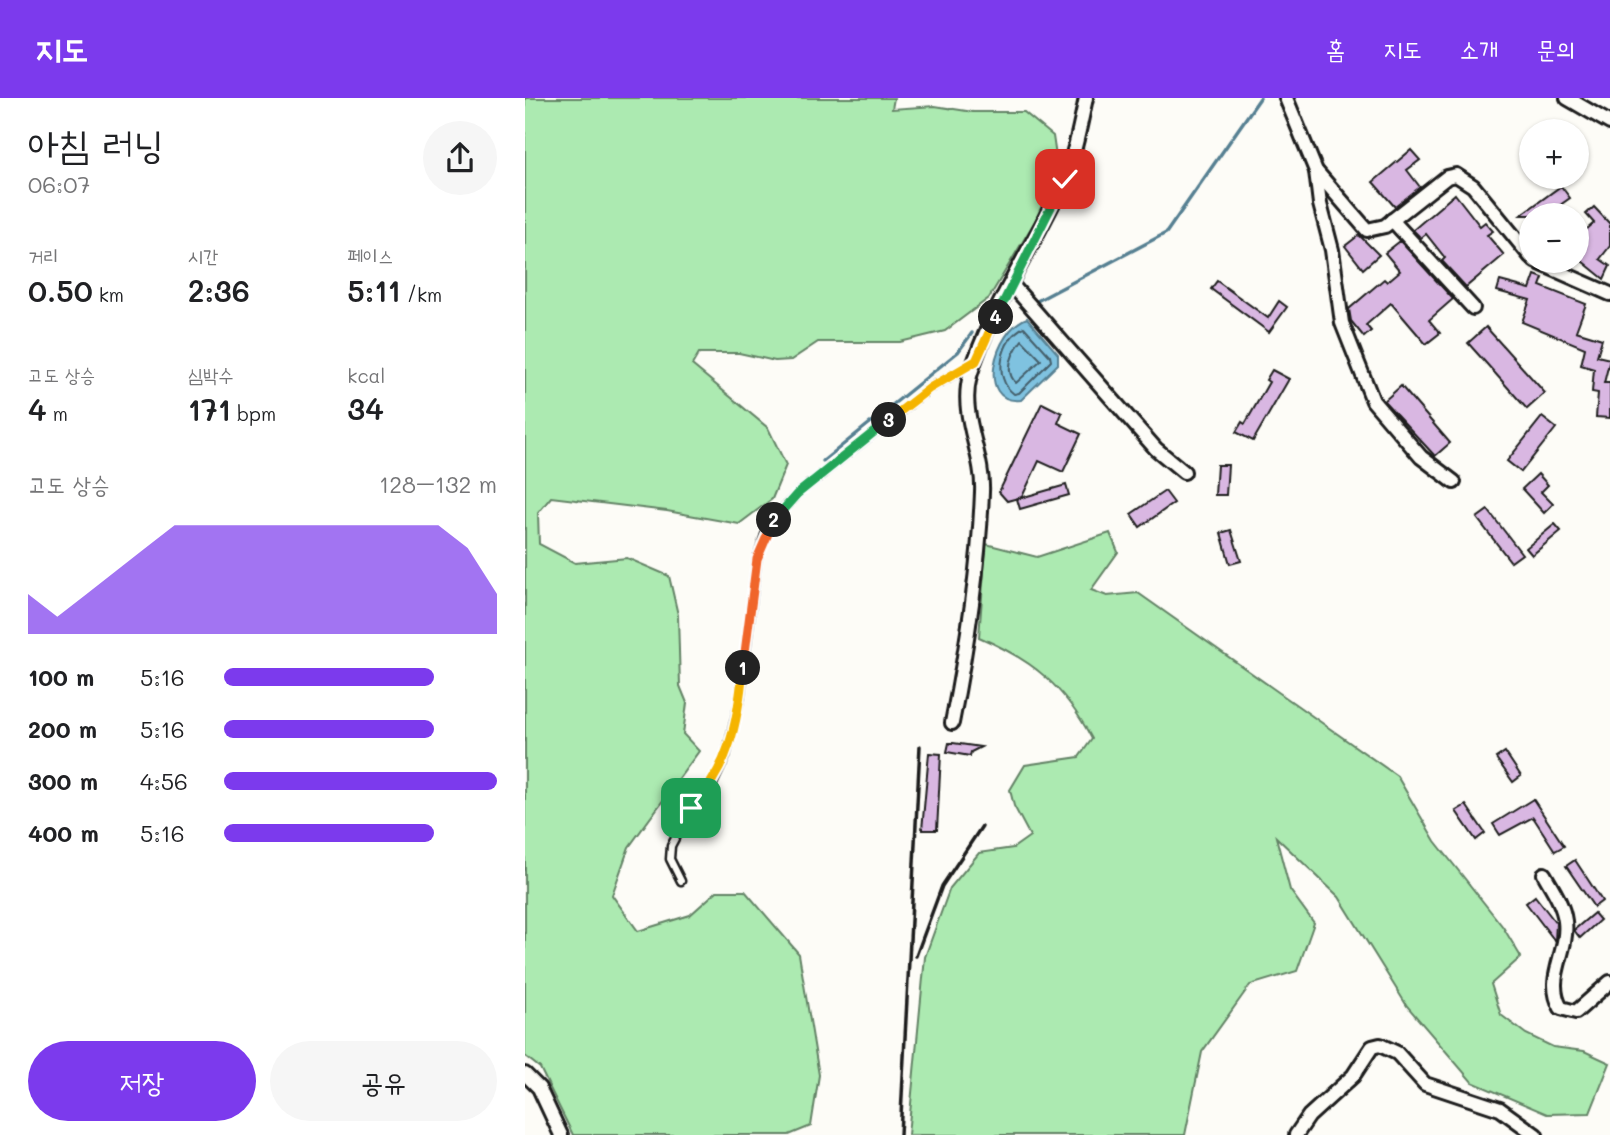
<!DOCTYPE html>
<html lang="ko">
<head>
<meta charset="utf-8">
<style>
	:root { --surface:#fff; --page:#f6f6f6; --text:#202124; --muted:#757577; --accent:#7c3aed }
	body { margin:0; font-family:Mali,"Poor Story",sans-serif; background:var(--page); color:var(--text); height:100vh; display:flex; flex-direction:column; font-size:26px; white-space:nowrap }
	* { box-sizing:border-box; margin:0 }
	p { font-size:23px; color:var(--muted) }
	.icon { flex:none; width:38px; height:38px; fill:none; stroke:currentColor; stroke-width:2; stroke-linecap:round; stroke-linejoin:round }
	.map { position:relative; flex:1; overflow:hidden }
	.drawer { display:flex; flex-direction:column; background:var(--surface); width:525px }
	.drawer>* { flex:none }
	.controls { position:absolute; left:994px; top:21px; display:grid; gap:14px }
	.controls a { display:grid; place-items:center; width:70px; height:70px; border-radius:50%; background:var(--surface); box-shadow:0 2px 5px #0004; font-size:35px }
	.pin { position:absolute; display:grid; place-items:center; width:60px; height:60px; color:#fff; margin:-30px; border-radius:14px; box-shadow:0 4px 10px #0006 }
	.km { position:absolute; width:35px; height:35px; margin:-18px; border-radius:50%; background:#222; color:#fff; font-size:19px; line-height:35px; text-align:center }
	.round { display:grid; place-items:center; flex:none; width:74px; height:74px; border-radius:37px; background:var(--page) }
	.summary { display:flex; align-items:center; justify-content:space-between; height:119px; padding:0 28px }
	h1 { font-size:38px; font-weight:600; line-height:52px }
	.metrics { display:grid; grid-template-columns:repeat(3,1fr); gap:10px; height:119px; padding:7px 28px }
	.metrics div { display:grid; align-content:center }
	.metrics b { font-size:30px; font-weight:600 }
	.metrics small { font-size:19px; font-weight:400 }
	.metrics p { font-size:19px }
	.chart { height:196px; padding:14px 28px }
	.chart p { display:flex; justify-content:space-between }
	.chart svg { width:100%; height:126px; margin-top:7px; fill:var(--accent); opacity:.7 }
	.primary-button { display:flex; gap:14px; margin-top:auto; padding:14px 28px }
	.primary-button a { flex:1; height:80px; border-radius:42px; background:var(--accent); color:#fff; font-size:28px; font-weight:600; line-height:80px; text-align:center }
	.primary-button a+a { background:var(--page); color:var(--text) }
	ul { padding:0 28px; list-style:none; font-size:23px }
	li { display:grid; grid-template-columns:112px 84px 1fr; align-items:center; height:52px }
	li i { height:18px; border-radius:9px; background:var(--accent) }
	header { display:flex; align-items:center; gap:42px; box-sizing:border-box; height:98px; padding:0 35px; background:var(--accent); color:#fff }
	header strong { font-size:33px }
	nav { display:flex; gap:38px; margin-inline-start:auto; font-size:24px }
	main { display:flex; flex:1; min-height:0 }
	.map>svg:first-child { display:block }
	.green { fill:#aceab1; stroke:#648366; stroke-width:2 }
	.water { fill:#7fc2e0; stroke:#578092; stroke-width:2 }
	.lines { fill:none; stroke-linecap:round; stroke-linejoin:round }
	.shore { stroke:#445e6a; stroke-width:2 }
	.stream { stroke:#578092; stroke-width:3.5 }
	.building { fill:#d9b7e2; stroke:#1c1c1c; stroke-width:2 }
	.service-casing { stroke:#1c1c1c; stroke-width:11 }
	.minor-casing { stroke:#1c1c1c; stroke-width:18 }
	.service { stroke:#fdfcf7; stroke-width:6 }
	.minor { stroke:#fdfcf7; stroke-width:12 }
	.rail { stroke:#1c1c1c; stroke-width:3.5 }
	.split-1-casing { stroke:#fff; stroke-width:14 }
	.split-2-casing { stroke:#fff; stroke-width:14 }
	.split-3-casing { stroke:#fff; stroke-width:14 }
	.split-4-casing { stroke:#fff; stroke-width:14 }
	.split-5-casing { stroke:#fff; stroke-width:14 }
	.split-1 { stroke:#f5b400; stroke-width:9 }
	.split-2 { stroke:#f0652b; stroke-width:9 }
	.split-3 { stroke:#22a559; stroke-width:9 }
	.split-4 { stroke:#f5b400; stroke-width:9 }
	.split-5 { stroke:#22a559; stroke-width:9 }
</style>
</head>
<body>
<header>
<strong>지도</strong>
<nav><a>홈</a><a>지도</a><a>소개</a><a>문의</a></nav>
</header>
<main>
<section class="drawer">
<div class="summary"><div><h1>아침 러닝</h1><p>06:07</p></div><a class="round"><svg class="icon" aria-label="share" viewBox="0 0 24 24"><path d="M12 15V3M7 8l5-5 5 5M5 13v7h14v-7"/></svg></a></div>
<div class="metrics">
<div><p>거리</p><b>0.50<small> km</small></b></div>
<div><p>시간</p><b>2:36</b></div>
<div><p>페이스</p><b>5:11<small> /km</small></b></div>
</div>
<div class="metrics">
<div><p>고도 상승</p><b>4<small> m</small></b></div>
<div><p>심박수</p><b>171<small> bpm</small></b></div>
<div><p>kcal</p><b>34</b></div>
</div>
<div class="chart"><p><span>고도 상승</span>128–132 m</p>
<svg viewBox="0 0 160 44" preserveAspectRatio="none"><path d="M0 44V30L10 38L20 30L30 22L40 14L50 6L60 6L70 6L80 6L90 6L100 6L110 6L120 6L130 6L140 6L150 14L160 30V44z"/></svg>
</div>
<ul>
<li><b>100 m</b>5:16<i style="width:77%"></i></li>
<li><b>200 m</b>5:16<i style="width:77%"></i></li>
<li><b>300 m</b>4:56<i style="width:100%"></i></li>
<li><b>400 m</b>5:16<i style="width:77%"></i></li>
</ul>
<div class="primary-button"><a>저장</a><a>공유</a></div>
</section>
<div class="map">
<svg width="1085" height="1037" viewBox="0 0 1085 1037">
	<rect width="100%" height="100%" fill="#fdfcf7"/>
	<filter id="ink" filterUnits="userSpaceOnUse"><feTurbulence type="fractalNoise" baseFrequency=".0143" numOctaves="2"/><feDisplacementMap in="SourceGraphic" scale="14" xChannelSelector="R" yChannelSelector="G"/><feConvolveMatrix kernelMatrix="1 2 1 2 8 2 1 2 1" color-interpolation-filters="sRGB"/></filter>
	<g filter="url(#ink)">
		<!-- green -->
		<g class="green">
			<polygon points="0,0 369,0 367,11 410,8 448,14 499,14 528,38 533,72 510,123 464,200 420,233 375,244 293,244 266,262 250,263 214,255 174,255 167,267 243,330 261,367 247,401 214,426 142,413 26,399 13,415 14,446 50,465 102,460 144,478 153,517 155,588 162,605 158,636 174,653 104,749 87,797 113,833 165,817 192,793 220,793 274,856 294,977 286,1028 264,1037 48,1037 15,970 0,958"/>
			<path d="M585,435l8,19 -27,38 16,6 31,-3 259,183 38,65 68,86 18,30 -30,27 10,31 25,19 27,13 31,4 26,12 -20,50 -43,1 -75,-32 -65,-76 -68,-109 -63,-60 14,53 24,33 -17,48 -47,14 -48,67 -17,83h-277l17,-178 25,-69 29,-35 34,-5 17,-12 -16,-30 -4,-16 15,-25 54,-8 13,-18c-28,-53 -58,-78 -113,-102l7,-93 51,13z"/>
		</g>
		<!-- water -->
		<path class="water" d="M502,220l31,36v10l-37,36c-46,5 -27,-70 6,-82z"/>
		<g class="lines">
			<!-- shore -->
			<g class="shore">
				<path d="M499,229l26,29 1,5 -32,32 -5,1c-22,-16 -13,-56 10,-67z"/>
				<path d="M497,242l19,20 -25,23c-13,-13 -3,-31 6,-43z"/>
			</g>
			<!-- stream -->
			<g class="stream">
				<polyline points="512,203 641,135 735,0"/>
				<polyline points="298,363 433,254 447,235"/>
			</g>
		</g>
		<!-- building -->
		<g class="building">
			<polygon points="886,52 895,62 882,72 895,89 870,109 848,84"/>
			<polygon points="1036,88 1045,100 1021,117 996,117"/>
			<polygon points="930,96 955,128 960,124 968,133 962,137 979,157 941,189 917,163 920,160 901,136 896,140 888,132"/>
			<polygon points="1069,109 1085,126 1085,148 1075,161 1085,168 1079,181 1052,159 1052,140 1069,125 1061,116"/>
			<polygon points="834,137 854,157 838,171 820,148"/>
			<polygon points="875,143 928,201 904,222 915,235 901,246 866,205 841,227 846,233 839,239 826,223 824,211 859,181 862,184 875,173 860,155"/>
			<polygon points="1010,177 1018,180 1015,188 1061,206 1051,233 1077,241 1072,258 1085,261 1079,285 1085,285 1085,320 1071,319 1073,295 1067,294 1069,271 1056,267 1060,250 997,224 1005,202 972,193 975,183 1005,191"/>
			<polygon points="692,183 743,220 754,203 762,209 744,234 686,191"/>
			<polygon points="961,229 1020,295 1002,311 943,245"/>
			<polygon points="747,272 764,281 728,343 711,334 717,324 720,326 744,284 741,282"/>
			<polygon points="876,288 925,345 910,358 859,303"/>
			<polygon points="517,305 537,315 533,325 556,336 538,374 514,363 497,399 482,403 474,394"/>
			<polygon points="1017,319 1031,330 996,374 982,363"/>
			<polygon points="692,367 703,367 701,397 690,397"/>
			<polygon points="1013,376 1023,387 1016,394 1028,406 1019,415 997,391"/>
			<polygon points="541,387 544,397 495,411 492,401"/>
			<polygon points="640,393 649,405 615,429 606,416"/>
			<polygon points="963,412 997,456 986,464 952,420"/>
			<polygon points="1030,426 1036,433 1007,457 1001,450"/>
			<polygon points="706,432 716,463 705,466 696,435"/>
			<polygon points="424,645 428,645 456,649 446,654 445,658 422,654"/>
			<polygon points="980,654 996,678 988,684 971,660"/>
			<polygon points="404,655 416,656 412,732 397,732"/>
			<polygon points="1008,701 1039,748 1030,753 1008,719 975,737 968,726"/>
			<polygon points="941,707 960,735 951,742 931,713"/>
			<polygon points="1050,762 1077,803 1069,809 1041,768"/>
			<polygon points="1010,798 1031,825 1030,843 1001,805"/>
			<polygon points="1069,815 1075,822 1055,840 1049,832"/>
		</g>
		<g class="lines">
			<!-- service casing -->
			<g class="service-casing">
				<polyline id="service" points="156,783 145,761 146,748 166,710 187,688 201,658 215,601 232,462 240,437 251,418 272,396 405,290 447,266"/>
			</g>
			<!-- minor casing -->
			<g class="minor-casing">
				<g id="minor">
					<polyline points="761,0 791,73 842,132 860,128 922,79 931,77 948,88 1006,159"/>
					<polyline points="1042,0 1085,25"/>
					<polyline points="791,73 795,106 807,152 817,225 848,303 896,359 929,384"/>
					<polyline points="867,122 948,210"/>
					<polyline points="1010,163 1085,196"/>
					<polyline points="487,187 631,351 659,374"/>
					<path d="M427,625c15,-76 27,-153 30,-231 2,-38 -23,-77 -12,-116 19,-67 66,-132 94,-196 11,-26 16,-54 22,-82"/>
					<path d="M1019,776c8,14 19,30 21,47 4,31 -21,57 -4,87l15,4 34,-30"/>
					<polyline points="0,976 14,990 36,1037"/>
					<polyline points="771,1037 784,1018 828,978 847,949 855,947 872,955 900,986 975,1011 1011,1037"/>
				</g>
			</g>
			<!-- service -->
			<use href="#service" class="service"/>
			<!-- minor -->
			<use href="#minor" class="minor"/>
			<!-- rail -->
			<g class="rail">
				<polyline points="391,858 417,788 457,728"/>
				<polyline points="375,1037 395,648"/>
			</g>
		</g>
	</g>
	<g class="lines" filter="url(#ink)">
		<!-- split-1 casing -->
		<g class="split-1-casing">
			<path id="split-1" d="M166,710c38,-40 47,-85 52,-140"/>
		</g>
		<!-- split-2 casing -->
		<g class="split-2-casing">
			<polyline id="split-2" points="218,570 232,461 249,422"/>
		</g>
		<!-- split-3 casing -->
		<g class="split-3-casing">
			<polyline id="split-3" points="249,422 272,396 364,322"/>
		</g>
		<!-- split-4 casing -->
		<g class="split-4-casing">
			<polyline id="split-4" points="364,322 405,290 451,263 471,219"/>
		</g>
		<!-- split-5 casing -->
		<g class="split-5-casing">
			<polyline id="split-5" points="471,219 540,81"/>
		</g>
		<!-- split-1 -->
		<use href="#split-1" class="split-1"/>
		<!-- split-2 -->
		<use href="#split-2" class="split-2"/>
		<!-- split-3 -->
		<use href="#split-3" class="split-3"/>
		<!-- split-4 -->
		<use href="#split-4" class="split-4"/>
		<!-- split-5 -->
		<use href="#split-5" class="split-5"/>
	</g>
</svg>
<div class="controls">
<a>+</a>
<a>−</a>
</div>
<div class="pin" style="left:166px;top:710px;background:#1e9e55"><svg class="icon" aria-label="arrive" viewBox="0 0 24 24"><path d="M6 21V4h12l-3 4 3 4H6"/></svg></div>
<div class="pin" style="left:540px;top:81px;background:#d93025"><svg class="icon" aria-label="check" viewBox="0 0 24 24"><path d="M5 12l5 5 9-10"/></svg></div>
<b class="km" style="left:218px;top:570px">1</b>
<b class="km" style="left:249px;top:422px">2</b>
<b class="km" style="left:364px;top:322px">3</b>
<b class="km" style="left:471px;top:219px">4</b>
</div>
</main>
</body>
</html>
